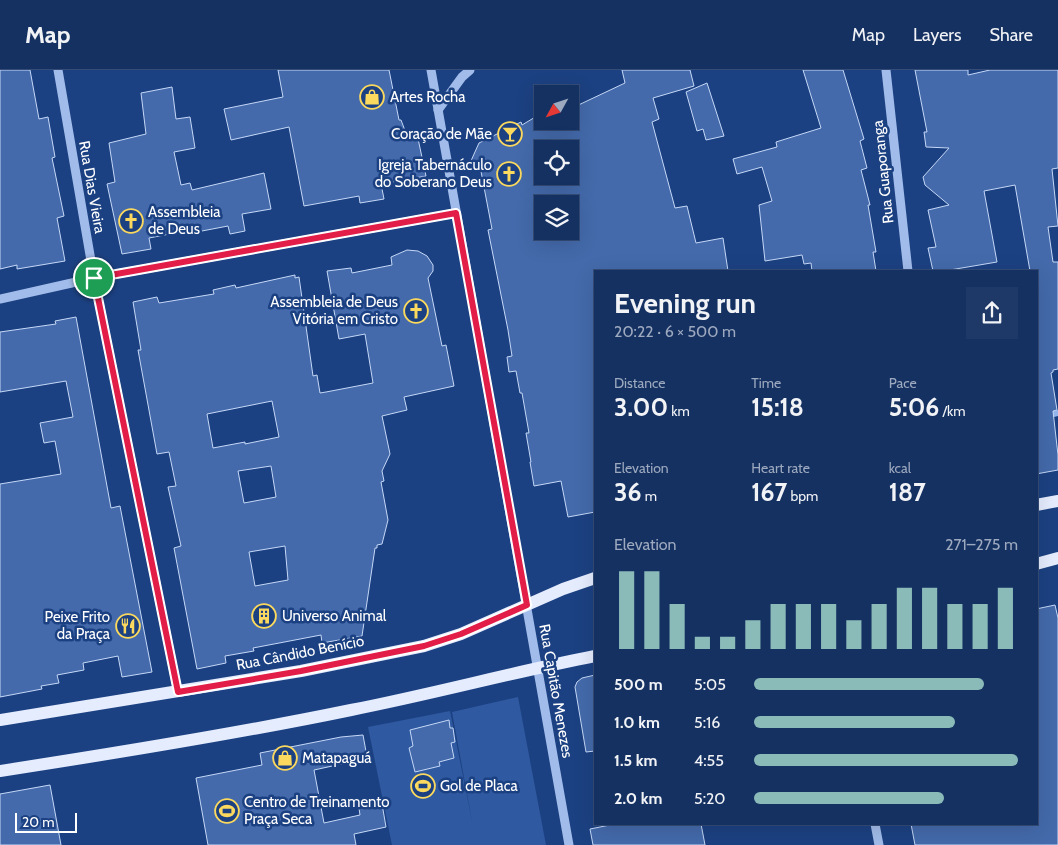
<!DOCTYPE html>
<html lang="en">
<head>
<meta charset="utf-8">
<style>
	:root { --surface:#153162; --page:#1e3968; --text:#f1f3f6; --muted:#9da9be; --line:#344c77; --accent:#8bbbb9 }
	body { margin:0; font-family:Cabin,sans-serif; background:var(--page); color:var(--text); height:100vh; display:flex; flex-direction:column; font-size:19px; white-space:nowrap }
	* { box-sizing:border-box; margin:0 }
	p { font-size:16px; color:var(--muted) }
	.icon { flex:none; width:28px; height:28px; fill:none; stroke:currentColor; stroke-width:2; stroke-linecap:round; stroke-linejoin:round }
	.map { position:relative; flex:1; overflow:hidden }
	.side { position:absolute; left:594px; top:200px; width:444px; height:555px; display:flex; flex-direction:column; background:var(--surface); border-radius:0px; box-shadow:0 5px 20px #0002,0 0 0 1px var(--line) }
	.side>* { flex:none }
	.needle { width:32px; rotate:230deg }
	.controls { position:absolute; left:534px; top:15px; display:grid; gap:10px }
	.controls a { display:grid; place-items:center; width:45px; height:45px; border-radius:0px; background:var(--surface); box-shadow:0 5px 20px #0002,0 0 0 1px var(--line); font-size:25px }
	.scale { position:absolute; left:15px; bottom:12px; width:62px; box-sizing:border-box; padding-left:5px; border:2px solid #fff; border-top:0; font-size:14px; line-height:18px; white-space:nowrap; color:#fff; -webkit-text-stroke:4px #1c4182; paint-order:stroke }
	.pin { position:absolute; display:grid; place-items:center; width:42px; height:42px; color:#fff; margin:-21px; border:2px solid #fff; border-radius:50%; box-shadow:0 1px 5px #0007 }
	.round { display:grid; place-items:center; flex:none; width:52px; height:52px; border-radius:0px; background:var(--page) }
	.head { display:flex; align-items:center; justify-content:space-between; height:85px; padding:0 20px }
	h1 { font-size:28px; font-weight:700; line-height:38px }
	.stats { display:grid; grid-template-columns:repeat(3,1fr); gap:8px; height:85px; padding:5px 20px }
	.stats div { display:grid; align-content:center }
	.stats b { font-size:25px; font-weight:700 }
	.stats small { font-size:14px; font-weight:400 }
	.stats p { font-size:14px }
	.chart { height:140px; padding:10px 20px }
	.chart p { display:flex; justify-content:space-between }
	.chart svg { width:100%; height:90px; margin-top:5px; stroke:var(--accent); stroke-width:6 }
	ul { padding:0 20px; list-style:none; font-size:16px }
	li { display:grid; grid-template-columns:80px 60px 1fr; align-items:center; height:38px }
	li i { height:12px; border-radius:6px; background:var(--accent) }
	header { display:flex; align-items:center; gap:30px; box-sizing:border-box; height:70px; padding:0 25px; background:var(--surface); border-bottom:1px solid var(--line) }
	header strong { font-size:24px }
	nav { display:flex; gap:28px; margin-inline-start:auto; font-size:18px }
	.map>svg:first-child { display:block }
	.green { fill:#2f59a0 }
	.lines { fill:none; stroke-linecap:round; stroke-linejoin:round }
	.stream { stroke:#94b6ec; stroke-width:6 }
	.building { fill:#446aab; stroke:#c5d8f7; fill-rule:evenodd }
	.minor { stroke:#a1bcea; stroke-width:9 }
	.major { stroke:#e4ecfe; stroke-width:12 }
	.route-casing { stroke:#fff; stroke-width:10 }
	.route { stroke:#e11d48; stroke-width:6 }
	.labels { text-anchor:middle; stroke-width:5; stroke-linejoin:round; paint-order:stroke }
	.poi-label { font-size:15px; fill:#fff; stroke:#1c4182; text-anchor:start }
	.street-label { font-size:15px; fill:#fff; stroke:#1c4182 }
</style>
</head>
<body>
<header>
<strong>Map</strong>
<nav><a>Map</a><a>Layers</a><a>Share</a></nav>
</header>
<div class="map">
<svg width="1058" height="775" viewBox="0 0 1058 775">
	<rect width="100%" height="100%" fill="#1c4182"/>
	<!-- green -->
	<polygon class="green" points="518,627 546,775 392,775 368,657 450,641 472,751 452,642"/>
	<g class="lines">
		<!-- stream -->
		<polyline class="stream" points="1045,346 1058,343"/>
	</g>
	<!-- building -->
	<g class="building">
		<polygon points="0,0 30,0 39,49 48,47 55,87 52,88 64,146 57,148 65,191 17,199 17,195 0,199"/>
		<polygon points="278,0 389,0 399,50 401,50 407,66 417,64 426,106 381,114 384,129 360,133 359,126 304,136 289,57 231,70 224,39 283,27"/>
		<path d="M622,0h68l4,16 -41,12 6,21 -7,3 23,86 12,-2 9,37 27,-5 5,33h-133v241l-27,5 -7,-36 -27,5 -4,-24h1l-5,-29h3l-7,-40h-2l-4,-22 -7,1 -2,-15 5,-1 -4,-26 -20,-100 4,-1 -13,-68 -9,2 9,-20 42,-21 1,3 20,-12v9l28,-1v-12l55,-26zM542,79h28v27h-28zM542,134h28v27h-28z"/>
		<polygon points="803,0 843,0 864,69 860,71 867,98 861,100 870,135 868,135 876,182 873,182 876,201 812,201 811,193 804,194 802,185 765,191 759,135 772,131 762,97 737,104 733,89 777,77 776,72 821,58"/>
		<polygon points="915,0 968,0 968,5 990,0 1058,0 1058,98 1052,99 1058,156 1048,157 1053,192 1058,192 1058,299 1053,300 1053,302 1051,303 1057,340 1053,341 1058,385 1058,400 1036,404 1036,248 1038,247 1036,236 1036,201 1030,201 1015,115 984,121 997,192 944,201 933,201 928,178 936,177 928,140 949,135 925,115 923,107 949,78 926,77 924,62 927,62"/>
		<polygon points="707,13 724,66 706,70 703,59 697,61 686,22"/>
		<polygon points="172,17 176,49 190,47 195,78 174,82 181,115 190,113 192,120 264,103 271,139 242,144 245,161 230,164 228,156 181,165 180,162 149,168 151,179 122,184 107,114 115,112 109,73 146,64 141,23"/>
		<path d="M407,180l11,1 9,5 6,9v6l-5,7 14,68 4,-1 8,41 -50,11 3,13 -25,6 8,38 -8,17 2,10 -3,1 7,38 -6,24 -5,1v3h-2l-13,88 -40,7 -1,-8 -68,13 1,3 -29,5 1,7 -29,6 -23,-121 7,-2 -13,-59 8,-1 -7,-34 -12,2 -19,-104h3l-8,-48 24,-5 2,6 55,-9 -1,-4 22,-5 1,3 59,-13v3l4,-1 14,99 4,-1 3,18 6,-1 47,-9 -8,-49 -26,5 -12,-68 24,-3 1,5 40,-8 -1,-8zM272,331l7,36 -34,7v-2l-32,6 -6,-34zM271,396l5,31 -32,6 -6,-32zM285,476l3,34 -33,6 -6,-34z"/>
		<polygon points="76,247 111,438 120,436 152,602 122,607 118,586 83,593 84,600 57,605 59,613 41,616 42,619 0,627 0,414 61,404 55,371 44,373 40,353 73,347 66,311 0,322 0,262 56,254 55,251"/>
		<polygon points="1055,535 1058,548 1058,775 915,775 911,754 1036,754 1036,539"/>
		<polygon points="595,605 595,681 586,682 575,617 577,612 582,608"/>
		<polygon points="449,650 450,658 453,658 455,672 451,673 454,688 439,692 440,696 415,702 409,678 413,676 410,660"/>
		<polygon points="363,665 367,687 346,691 346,693 314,700 324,753 360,745 358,732 381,728 386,757 354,764 356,775 208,775 196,708 262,695 260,683 341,667"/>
		<polygon points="50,715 61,775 0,775 0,724"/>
		<polygon points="615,754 701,754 705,775 593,775 590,759"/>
	</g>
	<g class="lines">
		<!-- minor -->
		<g class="minor">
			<polyline points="58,0 94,208 178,622"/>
			<polyline points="431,0 569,775"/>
			<polyline points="886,0 908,201"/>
			<polyline points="438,40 462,7 470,0"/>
			<polyline points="0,229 94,208 456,143"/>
			<polyline points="875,754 879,775"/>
		</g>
		<!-- major -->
		<g class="major">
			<polyline points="1036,435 1058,431"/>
			<polyline points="1036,494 1058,488"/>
			<polyline points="0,650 301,601 424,576 461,564 563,519 595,508"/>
			<path d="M0,701c117,-18 235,-37 351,-61 82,-16 162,-38 244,-54"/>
		</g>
	</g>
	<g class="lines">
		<!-- route casing -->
		<g class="route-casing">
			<polygon id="route" points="456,143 527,535 461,564 424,576 301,601 178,622 94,208"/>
		</g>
		<!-- route -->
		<use href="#route" class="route"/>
	</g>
	<!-- icons -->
	<defs>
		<g id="shop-ring" transform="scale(1.25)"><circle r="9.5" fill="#1c4182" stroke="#fbd95e" stroke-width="1.5"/><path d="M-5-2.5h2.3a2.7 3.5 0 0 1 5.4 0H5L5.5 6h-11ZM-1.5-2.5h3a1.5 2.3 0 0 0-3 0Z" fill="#fbd95e"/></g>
		<g id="bar-ring" transform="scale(1.25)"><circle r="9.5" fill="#1c4182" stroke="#fbd95e" stroke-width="1.5"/><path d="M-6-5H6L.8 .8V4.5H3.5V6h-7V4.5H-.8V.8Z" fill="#fbd95e"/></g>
		<g id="church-ring" transform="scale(1.25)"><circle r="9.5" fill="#1c4182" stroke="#fbd95e" stroke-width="1.5"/><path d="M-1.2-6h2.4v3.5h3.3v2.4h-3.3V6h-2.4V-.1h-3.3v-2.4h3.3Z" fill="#fbd95e"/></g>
		<g id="building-ring" transform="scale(1.25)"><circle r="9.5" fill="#1c4182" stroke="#fbd95e" stroke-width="1.5"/><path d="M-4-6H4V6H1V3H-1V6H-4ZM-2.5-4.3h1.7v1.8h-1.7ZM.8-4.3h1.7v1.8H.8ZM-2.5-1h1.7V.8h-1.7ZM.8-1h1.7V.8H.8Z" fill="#fbd95e"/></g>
		<g id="restaurant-ring" transform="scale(1.25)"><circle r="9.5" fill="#1c4182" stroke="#fbd95e" stroke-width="1.5"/><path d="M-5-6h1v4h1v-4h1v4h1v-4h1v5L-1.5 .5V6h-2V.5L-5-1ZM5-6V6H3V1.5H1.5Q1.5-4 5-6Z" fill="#fbd95e"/></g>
		<g id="stadium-ring" transform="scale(1.25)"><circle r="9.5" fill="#1c4182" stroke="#fbd95e" stroke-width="1.5"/><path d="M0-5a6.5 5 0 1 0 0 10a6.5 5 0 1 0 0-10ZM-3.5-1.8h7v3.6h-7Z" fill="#fbd95e"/></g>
	</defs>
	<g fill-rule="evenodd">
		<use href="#shop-ring" x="372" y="27"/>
		<use href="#bar-ring" x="510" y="64"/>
		<use href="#church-ring" x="509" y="104"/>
		<use href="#church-ring" x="131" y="151"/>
		<use href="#church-ring" x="416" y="241"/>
		<use href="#building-ring" x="264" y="546"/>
		<use href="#restaurant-ring" x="128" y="556"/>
		<use href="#shop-ring" x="285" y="688"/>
		<use href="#stadium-ring" x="423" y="716"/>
		<use href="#stadium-ring" x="227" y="741"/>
	</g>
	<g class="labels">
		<!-- poi labels -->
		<g class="poi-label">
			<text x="390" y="32">Artes Rocha</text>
			<text x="492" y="69" text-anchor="end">Coração de Mãe</text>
			<text x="492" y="100" text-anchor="end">Igreja Tabernáculo<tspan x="492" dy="17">do Soberano Deus</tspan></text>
			<text x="148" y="147">Assembleia<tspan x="148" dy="17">de Deus</tspan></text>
			<text x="398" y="237" text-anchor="end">Assembleia de Deus<tspan x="398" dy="17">Vitória em Cristo</tspan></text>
			<text x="282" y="551">Universo Animal</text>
			<text x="110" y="552" text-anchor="end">Peixe Frito<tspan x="110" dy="17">da Praça</tspan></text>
			<text x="302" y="693">Matapaguá</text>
			<text x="440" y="721">Gol de Placa</text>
			<text x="244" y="737">Centro de Treinamento<tspan x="244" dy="17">Praça Seca</tspan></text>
		</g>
		<!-- street labels -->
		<g class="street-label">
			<text transform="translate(883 102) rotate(-96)" y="5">Rua Guaporanga</text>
			<text transform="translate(92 117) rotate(80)" y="5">Rua Dias Vieira</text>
			<text transform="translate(300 583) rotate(-11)" y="5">Rua Cândido Benício</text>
			<text transform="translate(556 621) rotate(80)" y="5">Rua Capitão Menezes</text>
		</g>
	</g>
</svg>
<div class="controls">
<a><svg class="needle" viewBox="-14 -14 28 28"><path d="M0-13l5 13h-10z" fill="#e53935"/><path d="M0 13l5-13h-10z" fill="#9da9be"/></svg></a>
<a><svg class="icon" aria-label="locate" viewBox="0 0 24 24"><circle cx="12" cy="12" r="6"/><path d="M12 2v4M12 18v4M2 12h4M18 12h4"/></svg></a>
<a><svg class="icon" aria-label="layers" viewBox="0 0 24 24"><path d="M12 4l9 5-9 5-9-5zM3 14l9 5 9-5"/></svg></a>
</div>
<div class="scale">20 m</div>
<div class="pin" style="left:94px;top:208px;background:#1e9e55"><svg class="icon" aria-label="arrive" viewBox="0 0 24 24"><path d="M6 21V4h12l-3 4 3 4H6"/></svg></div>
<section class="side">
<div class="head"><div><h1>Evening run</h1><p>20:22 · 6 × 500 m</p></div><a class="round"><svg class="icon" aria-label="share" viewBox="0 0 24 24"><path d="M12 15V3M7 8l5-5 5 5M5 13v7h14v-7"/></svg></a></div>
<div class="stats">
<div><p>Distance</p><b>3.00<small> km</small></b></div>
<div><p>Time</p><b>15:18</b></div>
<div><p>Pace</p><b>5:06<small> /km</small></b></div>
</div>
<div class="stats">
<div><p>Elevation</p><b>36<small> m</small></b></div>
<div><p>Heart rate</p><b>167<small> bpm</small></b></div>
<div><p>kcal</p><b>187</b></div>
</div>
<div class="chart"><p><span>Elevation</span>271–275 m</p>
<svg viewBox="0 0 160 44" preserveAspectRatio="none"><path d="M5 44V6M15 44V6M25 44V22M35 44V38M45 44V38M55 44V30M65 44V22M75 44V22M85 44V22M95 44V30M105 44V22M115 44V14M125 44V14M135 44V22M145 44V22M155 44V14"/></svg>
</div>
<ul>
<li><b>500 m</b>5:05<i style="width:87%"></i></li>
<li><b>1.0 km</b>5:16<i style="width:76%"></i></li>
<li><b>1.5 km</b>4:55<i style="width:100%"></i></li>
<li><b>2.0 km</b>5:20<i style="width:72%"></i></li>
</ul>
</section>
</div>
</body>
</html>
